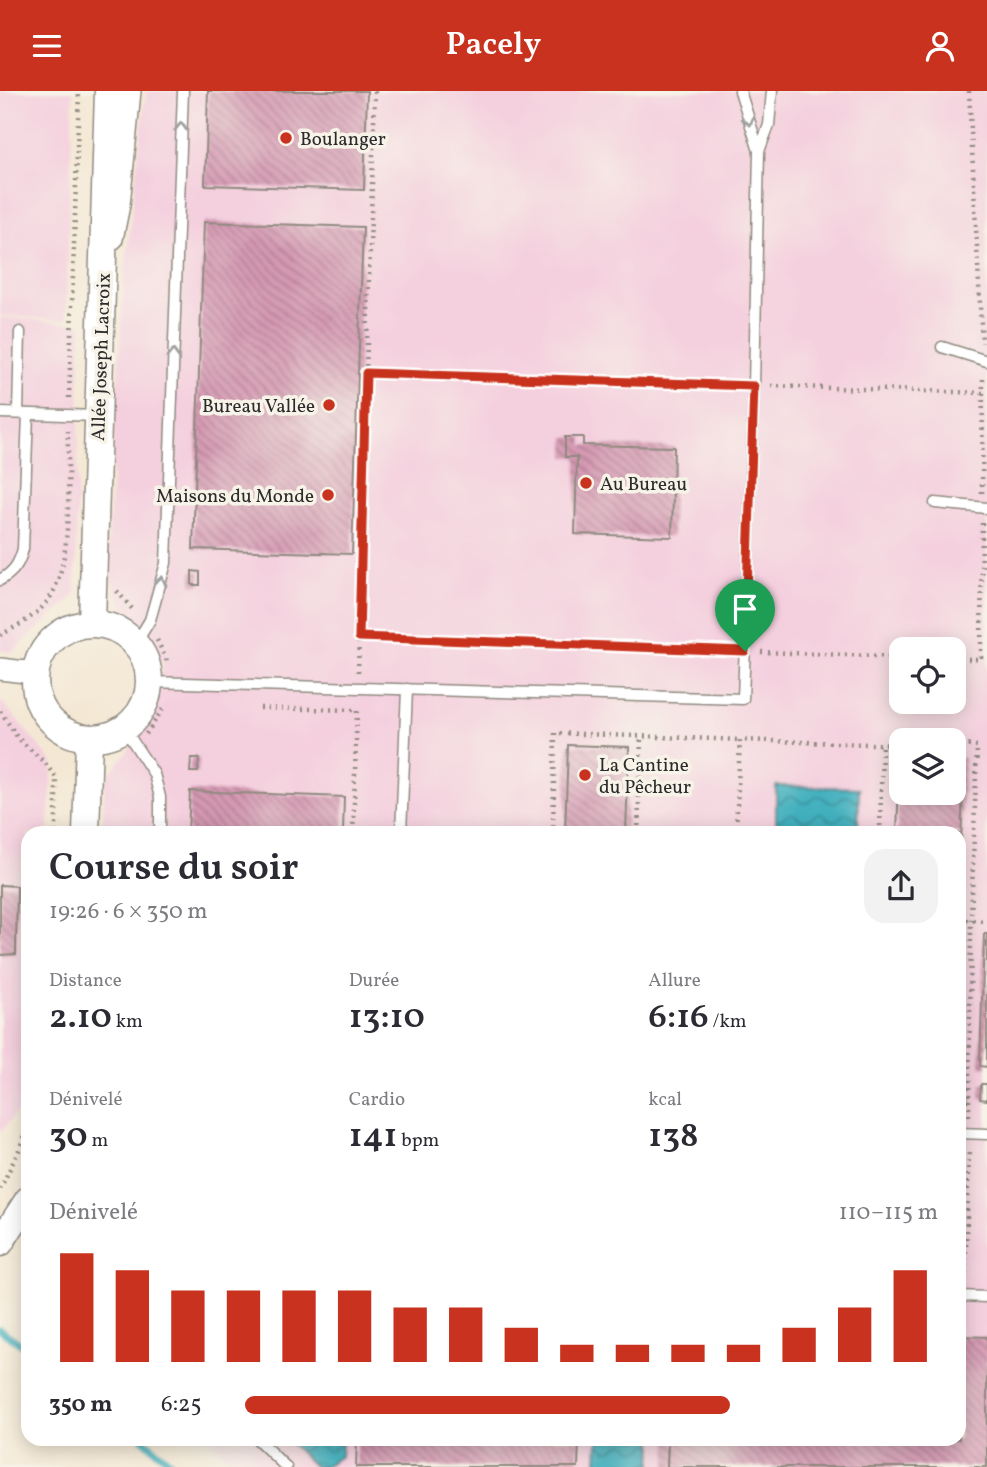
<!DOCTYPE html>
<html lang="fr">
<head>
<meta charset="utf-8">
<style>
	:root { --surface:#fff; --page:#f2f2f3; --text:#2b2b33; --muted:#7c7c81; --accent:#c8321e }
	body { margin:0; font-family:Vollkorn,serif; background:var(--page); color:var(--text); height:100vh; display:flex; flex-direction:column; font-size:26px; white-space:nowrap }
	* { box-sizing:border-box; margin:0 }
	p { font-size:23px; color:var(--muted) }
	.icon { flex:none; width:38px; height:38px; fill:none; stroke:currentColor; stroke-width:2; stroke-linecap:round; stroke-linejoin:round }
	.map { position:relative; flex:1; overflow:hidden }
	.panel { position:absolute; left:21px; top:735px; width:945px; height:620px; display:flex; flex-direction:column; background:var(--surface); border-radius:21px; box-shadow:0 4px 18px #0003 }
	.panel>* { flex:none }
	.buttons { position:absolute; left:889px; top:546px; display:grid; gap:14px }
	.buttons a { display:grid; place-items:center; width:77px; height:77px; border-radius:14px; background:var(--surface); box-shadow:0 4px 18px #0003; font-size:35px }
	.pin { position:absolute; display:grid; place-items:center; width:60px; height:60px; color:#fff; margin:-72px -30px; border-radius:50% 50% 50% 0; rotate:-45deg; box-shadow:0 0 7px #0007 }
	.pin .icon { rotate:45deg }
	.round { display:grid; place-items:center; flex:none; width:74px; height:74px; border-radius:21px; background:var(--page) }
	.overview { display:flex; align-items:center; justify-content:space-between; height:119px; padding:0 28px }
	h1 { font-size:38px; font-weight:600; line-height:52px }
	.metrics { display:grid; grid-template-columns:repeat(3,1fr); gap:10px; height:119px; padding:7px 28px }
	.metrics div { display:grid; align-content:center }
	.metrics b { font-size:35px; font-weight:600 }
	.metrics small { font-size:19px; font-weight:400 }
	.metrics p { font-size:19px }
	.chart { height:196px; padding:14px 28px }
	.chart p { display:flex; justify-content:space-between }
	.chart svg { width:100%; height:126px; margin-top:7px; stroke:var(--accent); stroke-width:6 }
	ul { padding:0 28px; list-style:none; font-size:23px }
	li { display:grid; grid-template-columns:112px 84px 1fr; align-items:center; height:52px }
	li i { height:18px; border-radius:9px; background:var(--accent) }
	header { display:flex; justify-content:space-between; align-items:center; height:91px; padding:0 28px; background:var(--accent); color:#fff; font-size:32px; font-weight:600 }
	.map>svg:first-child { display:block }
	.built { fill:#f4cfde; fill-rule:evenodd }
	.water { fill:url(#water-waves); stroke:#366e74; stroke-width:2 }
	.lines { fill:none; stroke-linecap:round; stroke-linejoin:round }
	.stream { stroke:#42b0be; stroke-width:7 }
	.building { fill:url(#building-back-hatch) }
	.service-casing { stroke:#908a80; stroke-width:13 }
	.minor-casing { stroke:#908a80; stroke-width:24 }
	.tertiary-casing { stroke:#908a80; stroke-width:29 }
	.path { stroke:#908a80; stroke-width:4.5; stroke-dasharray:2 5; stroke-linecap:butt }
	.service { stroke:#fff; stroke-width:10 }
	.minor { stroke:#fff; stroke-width:21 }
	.tertiary { stroke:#fff; stroke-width:26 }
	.oneway { stroke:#a0a0a0 }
	.route-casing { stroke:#fff; stroke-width:14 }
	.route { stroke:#c8321e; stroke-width:9 }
	.poi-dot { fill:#c8321e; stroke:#f7f3e8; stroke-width:2.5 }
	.labels { text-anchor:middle; stroke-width:7; stroke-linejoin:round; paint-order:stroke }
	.poi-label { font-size:19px; fill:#2b2b2b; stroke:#f7f3e8; text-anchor:start }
	.street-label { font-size:19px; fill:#2b2b2b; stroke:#f7f3e8 }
</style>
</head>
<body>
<header><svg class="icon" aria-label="menu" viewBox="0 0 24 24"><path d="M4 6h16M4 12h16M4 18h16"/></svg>Pacely<svg class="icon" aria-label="person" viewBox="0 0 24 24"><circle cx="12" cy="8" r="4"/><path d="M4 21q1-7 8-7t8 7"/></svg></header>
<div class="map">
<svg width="987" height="1376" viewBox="0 0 987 1376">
	<defs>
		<pattern id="water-waves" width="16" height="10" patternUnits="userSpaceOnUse" patternTransform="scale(1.75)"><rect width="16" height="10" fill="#42b0be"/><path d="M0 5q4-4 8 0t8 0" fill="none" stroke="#378f9b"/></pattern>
		<pattern id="building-back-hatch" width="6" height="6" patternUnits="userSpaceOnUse" patternTransform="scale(1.75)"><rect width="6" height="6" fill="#d599b2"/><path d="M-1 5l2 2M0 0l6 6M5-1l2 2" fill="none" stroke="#ad7d91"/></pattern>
	</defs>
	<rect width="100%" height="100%" fill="#f7f3e8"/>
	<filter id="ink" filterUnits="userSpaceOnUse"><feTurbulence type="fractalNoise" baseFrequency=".0143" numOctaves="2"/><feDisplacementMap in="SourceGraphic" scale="14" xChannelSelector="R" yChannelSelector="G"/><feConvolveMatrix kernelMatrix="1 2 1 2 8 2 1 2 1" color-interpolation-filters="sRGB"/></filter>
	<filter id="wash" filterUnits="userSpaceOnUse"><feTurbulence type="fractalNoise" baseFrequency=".00686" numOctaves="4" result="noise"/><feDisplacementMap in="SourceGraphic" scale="28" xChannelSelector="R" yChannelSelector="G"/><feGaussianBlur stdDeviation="1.57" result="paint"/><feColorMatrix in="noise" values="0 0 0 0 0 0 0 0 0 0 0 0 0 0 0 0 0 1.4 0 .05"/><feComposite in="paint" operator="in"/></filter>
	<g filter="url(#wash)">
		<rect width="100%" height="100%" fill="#f4e8d4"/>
		<!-- built -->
		<g class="built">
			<polygon points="0,0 73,0 66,229 0,224"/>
			<path d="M146,0h841v1376h-749l-29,-28h750v-606h-857l3,-53 25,-32 34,-83 -33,-43 -22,-46 -1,-32 16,-265zM901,558h53v53h-53zM901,649h53v53h-53z"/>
			<polygon points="0,226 81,233 75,504 12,561 0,560"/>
			<polygon points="0,608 53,672 48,742 28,742 28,1006 0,1042"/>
		</g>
		<!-- water -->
		<g class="water">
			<polygon points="776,695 859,697 858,742 776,742"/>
			<polygon points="286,1348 342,1348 341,1365 323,1376 315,1376"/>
			<polygon points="598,1348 653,1348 652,1376 597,1376"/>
		</g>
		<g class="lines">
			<!-- stream -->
			<g class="stream">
				<polyline points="0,1239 28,1258"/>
				<polyline points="143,1348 176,1376"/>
			</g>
		</g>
		<g id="blocks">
			<!-- building -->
			<g class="building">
				<polygon points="208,0 367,0 364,99 205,94"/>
				<polygon points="204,131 363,136 352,463 193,458"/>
				<polygon points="565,346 583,346 583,354 674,356 672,446 575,443 577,366 565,366"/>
				<polygon points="192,480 200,481 200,494 192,494"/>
				<polygon points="568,654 629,656 626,742 565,742"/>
				<polygon points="191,667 199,667 198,681 190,681"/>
				<polygon points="954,667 964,667 961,753 959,753 959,742 897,742 899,689 901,689 901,702 954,702"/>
				<polygon points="190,700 344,706 343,742 188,742"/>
				<polygon points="0,794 17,795 16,863 0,864"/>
				<polygon points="984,843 987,843 987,976 980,975"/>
				<polygon points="981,993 987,993 987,1009 980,1008"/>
				<polygon points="959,1245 987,1246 987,1376 667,1376 668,1348 959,1348"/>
				<polygon points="357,1348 579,1348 578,1376 356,1376"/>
			</g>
		</g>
	</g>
	<g filter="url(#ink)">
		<use href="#blocks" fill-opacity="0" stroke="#908a80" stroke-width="2"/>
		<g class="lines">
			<!-- service casing -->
			<g class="service-casing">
				<g id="service">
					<polyline points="759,60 769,34 772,0"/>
					<polyline points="942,256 987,270"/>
					<polyline points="0,322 98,325"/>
					<polyline points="18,322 20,241"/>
					<polyline points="935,412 987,417"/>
					<path d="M0,489c14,-8 19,-16 23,-31l5,-135"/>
					<polyline points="136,552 150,529 166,472 183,0"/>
					<polyline points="150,591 743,608 754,295 759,60 740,0"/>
					<polyline points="124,637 154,683 160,706 160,742"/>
					<polyline points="401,742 407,598"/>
					<polyline points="959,1042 987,1043"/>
					<polyline points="959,1205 987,1206"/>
					<polyline points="257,1348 286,1376"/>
				</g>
			</g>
			<!-- minor casing -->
			<g class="minor-casing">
				<g id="minor">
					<polyline points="112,148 119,114 130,0"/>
					<polyline points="0,578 34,582"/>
				</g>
			</g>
			<!-- tertiary casing -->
			<g class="tertiary-casing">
				<g id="tertiary">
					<polyline points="92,532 108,0"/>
					<circle cx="92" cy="590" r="57"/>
					<polyline points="86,742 89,647"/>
					<polyline points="0,1152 28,1109"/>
				</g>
			</g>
			<!-- path -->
			<g class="path">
				<polyline points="969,0 982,252"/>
				<polyline points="366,282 375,0"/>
				<polyline points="771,295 983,302"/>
				<polyline points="69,307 79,0"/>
				<polyline points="982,402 983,285"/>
				<polyline points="117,500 134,520"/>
				<path d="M0,544c18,-9 40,-21 51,-39 23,-40 16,-118 17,-165"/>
				<polyline points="359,546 366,282 738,295"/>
				<polyline points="157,549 167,570"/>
				<polyline points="761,561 901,566"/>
				<polyline points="954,568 981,568 982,432"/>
				<polyline points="358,581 359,546 728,560"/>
				<polyline points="260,617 357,619 353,742"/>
				<polyline points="0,620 18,647 45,672 56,687 56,742"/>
				<polyline points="146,643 165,615"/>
				<polyline points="954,654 977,655 971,830 969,1009 959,1008"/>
				<polyline points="553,742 555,642 740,649"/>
				<polyline points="638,742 641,646"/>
				<polyline points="736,742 740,649 901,654"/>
				<polyline points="880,742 882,654"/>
				<polyline points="959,829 987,830"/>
				<polyline points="969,1009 969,1025"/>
				<polyline points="0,1098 19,1059 28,1034"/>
				<polyline points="965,1190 969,1059"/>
			</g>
			<!-- service -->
			<use href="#service" class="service"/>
			<!-- minor -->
			<use href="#minor" class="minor"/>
			<!-- tertiary -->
			<use href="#tertiary" class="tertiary"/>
		</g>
		<!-- one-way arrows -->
		<defs><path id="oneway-chevron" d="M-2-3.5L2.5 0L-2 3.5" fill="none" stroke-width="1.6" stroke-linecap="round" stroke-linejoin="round" transform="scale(1.75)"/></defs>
		<g class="oneway">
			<use href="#oneway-chevron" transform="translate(749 30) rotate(75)"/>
			<use href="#oneway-chevron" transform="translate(181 36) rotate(-88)"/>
			<use href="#oneway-chevron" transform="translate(173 263) rotate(-88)"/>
			<use href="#oneway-chevron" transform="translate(161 490) rotate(-75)"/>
		</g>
	</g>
	<g class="lines" filter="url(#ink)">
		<!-- route casing -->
		<g class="route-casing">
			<polygon id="route" points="366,282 754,295 745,560 359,546"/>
		</g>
		<!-- route -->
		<use href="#route" class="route"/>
	</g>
	<!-- markers -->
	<g class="poi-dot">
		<circle cx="286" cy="47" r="7"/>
		<circle cx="329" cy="314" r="7"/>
		<circle cx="586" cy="392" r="7"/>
		<circle cx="328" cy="404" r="7"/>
		<circle cx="585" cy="684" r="7"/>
	</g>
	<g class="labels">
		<!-- poi labels -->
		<g class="poi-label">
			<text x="300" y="54">Boulanger</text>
			<text x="315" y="321" text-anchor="end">Bureau Vallée</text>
			<text x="600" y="399">Au Bureau</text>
			<text x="314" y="411" text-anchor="end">Maisons du Monde</text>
			<text x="599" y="680">La Cantine<tspan x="599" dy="22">du Pêcheur</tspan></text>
		</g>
		<!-- street labels -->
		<g class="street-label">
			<text transform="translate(100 266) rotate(-88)" y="7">Allée Joseph Lacroix</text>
		</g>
	</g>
</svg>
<div class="buttons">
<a><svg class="icon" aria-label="locate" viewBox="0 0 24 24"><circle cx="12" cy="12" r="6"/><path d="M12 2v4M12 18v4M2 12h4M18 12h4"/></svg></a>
<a><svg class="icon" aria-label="layers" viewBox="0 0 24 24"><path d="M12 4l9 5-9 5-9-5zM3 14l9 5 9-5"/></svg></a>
</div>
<div class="pin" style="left:745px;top:560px;background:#1e9e55"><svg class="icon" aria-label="arrive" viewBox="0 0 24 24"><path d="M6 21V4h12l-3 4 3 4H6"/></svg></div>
<section class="panel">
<div class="overview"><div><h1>Course du soir</h1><p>19:26 · 6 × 350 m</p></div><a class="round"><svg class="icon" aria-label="share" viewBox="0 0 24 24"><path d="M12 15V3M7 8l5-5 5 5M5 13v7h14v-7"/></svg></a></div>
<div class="metrics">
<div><p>Distance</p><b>2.10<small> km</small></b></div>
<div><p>Durée</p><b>13:10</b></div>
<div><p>Allure</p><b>6:16<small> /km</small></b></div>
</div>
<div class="metrics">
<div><p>Dénivelé</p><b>30<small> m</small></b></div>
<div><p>Cardio</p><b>141<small> bpm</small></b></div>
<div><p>kcal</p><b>138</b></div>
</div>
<div class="chart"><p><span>Dénivelé</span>110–115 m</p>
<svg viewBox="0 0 160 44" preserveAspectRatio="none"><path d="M5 44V6M15 44V12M25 44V19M35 44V19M45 44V19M55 44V19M65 44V25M75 44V25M85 44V32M95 44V38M105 44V38M115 44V38M125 44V38M135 44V32M145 44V25M155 44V12"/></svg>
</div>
<ul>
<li><b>350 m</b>6:25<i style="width:70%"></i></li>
</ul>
</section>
</div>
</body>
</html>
